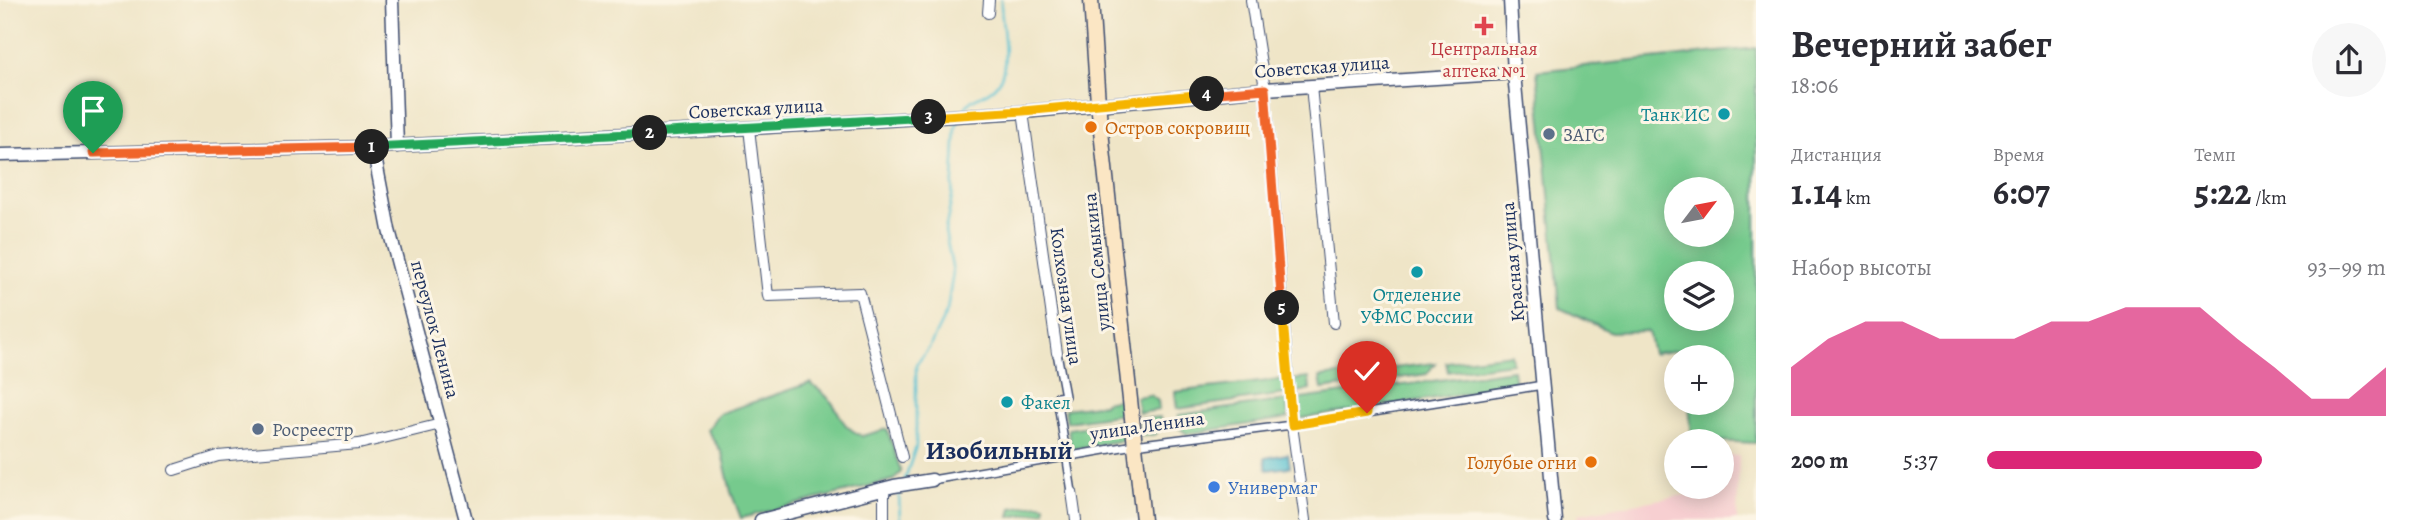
<!DOCTYPE html>
<html lang="ru">
<head>
<meta charset="utf-8">
<style>
	:root { --surface:#fff; --page:#f7f7f7; --text:#2b2b33; --muted:#7c7c81; --accent:#db2777 }
	body { margin:0; font-family:Alegreya,serif; background:var(--page); color:var(--text); height:100vh; display:flex; flex-direction:column; font-size:26px; white-space:nowrap }
	* { box-sizing:border-box; margin:0 }
	p { font-size:23px; color:var(--muted) }
	.icon { flex:none; width:38px; height:38px; fill:none; stroke:currentColor; stroke-width:2; stroke-linecap:round; stroke-linejoin:round }
	.map { position:relative; flex:1; overflow:hidden }
	.drawer { display:flex; flex-direction:column; background:var(--surface); width:665px }
	.drawer>* { flex:none }
	.needle { width:46px; rotate:58deg }
	.tools { position:absolute; left:1664px; top:177px; display:grid; gap:14px }
	.tools a { display:grid; place-items:center; width:70px; height:70px; border-radius:50%; background:var(--surface); box-shadow:0 4px 18px #0003; font-size:35px }
	.pin { position:absolute; display:grid; place-items:center; width:60px; height:60px; color:#fff; margin:-72px -30px; border-radius:50% 50% 50% 0; rotate:-45deg; box-shadow:0 0 7px #0007 }
	.pin .icon { rotate:45deg }
	.km { position:absolute; width:35px; height:35px; margin:-18px; border-radius:50%; background:#222; color:#fff; font-size:19px; line-height:35px; text-align:center }
	.round { display:grid; place-items:center; flex:none; width:74px; height:74px; border-radius:37px; background:var(--page) }
	.headline { display:flex; align-items:center; justify-content:space-between; height:119px; padding:0 35px }
	h1 { font-size:38px; font-weight:700; line-height:52px }
	.figures { display:grid; grid-template-columns:repeat(3,1fr); gap:10px; height:119px; padding:7px 35px }
	.figures div { display:grid; align-content:center }
	.figures b { font-size:35px; font-weight:700 }
	.figures small { font-size:19px; font-weight:400 }
	.figures p { font-size:19px }
	.chart { height:196px; padding:14px 35px }
	.chart p { display:flex; justify-content:space-between }
	.chart svg { width:100%; height:126px; margin-top:7px; fill:var(--accent); opacity:.7 }
	ul { padding:0 35px; list-style:none; font-size:23px }
	li { display:grid; grid-template-columns:112px 84px 1fr; align-items:center; height:52px }
	li i { height:18px; border-radius:9px; background:var(--accent) }
	main { display:flex; flex:1; min-height:0 }
	.map>svg:first-child { display:block }
	.built { fill:#f7cfd1 }
	.green { fill:#76ca8d; stroke:#487c76; stroke-width:2; fill-rule:evenodd }
	.water { fill:#57c1d2; stroke:#397898; stroke-width:2 }
	.lines { fill:none; stroke-linecap:round; stroke-linejoin:round }
	.stream { stroke:#57c1d2; stroke-width:2.5 }
	.pedestrian-casing { stroke:#3b4a6e; stroke-width:10 }
	.minor-casing { stroke:#3b4a6e; stroke-width:12 }
	.tertiary-casing { stroke:#3b4a6e; stroke-width:15 }
	.secondary-casing { stroke:#3b4a6e; stroke-width:17 }
	.pedestrian { stroke:#fff; stroke-width:7 }
	.minor { stroke:#fff; stroke-width:10 }
	.tertiary { stroke:#fff; stroke-width:12 }
	.secondary { stroke:#fbe6c4; stroke-width:14 }
	.split-1-casing { stroke:#fff; stroke-width:14 }
	.split-2-casing { stroke:#fff; stroke-width:14 }
	.split-3-casing { stroke:#fff; stroke-width:14 }
	.split-4-casing { stroke:#fff; stroke-width:14 }
	.split-5-casing { stroke:#fff; stroke-width:14 }
	.split-6-casing { stroke:#fff; stroke-width:14 }
	.split-1 { stroke:#f0652b; stroke-width:9 }
	.split-2 { stroke:#22a559; stroke-width:9 }
	.split-3 { stroke:#22a559; stroke-width:9 }
	.split-4 { stroke:#f5b400; stroke-width:9 }
	.split-5 { stroke:#f0652b; stroke-width:9 }
	.split-6 { stroke:#f5b400; stroke-width:9 }
	.health-dot { fill:#e0444e; stroke:#fcf5e5; stroke-width:2.5 }
	.culture-dot { fill:#0f9aa8; stroke:#fcf5e5; stroke-width:2.5 }
	.food-dot { fill:#e8710a; stroke:#fcf5e5; stroke-width:2.5 }
	.service-dot { fill:#5c6f8a; stroke:#fcf5e5; stroke-width:2.5 }
	.shop-dot { fill:#3f7fe0; stroke:#fcf5e5; stroke-width:2.5 }
	.labels { text-anchor:middle; stroke-width:6; stroke-linejoin:round; paint-order:stroke }
	.health-label { font-size:19px; fill:#be3a42; stroke:#fcf5e5 }
	.street-label { font-size:19px; fill:#1b2f5e; stroke:#fcf5e5 }
	.culture-label { font-size:19px; fill:#0d838f; stroke:#fcf5e5; text-anchor:end }
	.food-label { font-size:19px; fill:#c56008; stroke:#fcf5e5; text-anchor:start }
	.service-label { font-size:19px; fill:#4e5e75; stroke:#fcf5e5; text-anchor:start }
	.shop-label { font-size:19px; fill:#366cbe; stroke:#fcf5e5; text-anchor:start }
	.district-label { font-size:26px; font-weight:bold; fill:#1b2f5e; stroke:#fcf5e5 }
</style>
</head>
<body>
<main>
<div class="map">
<svg width="1756" height="520" viewBox="0 0 1756 520">
	<rect width="100%" height="100%" fill="#fcf5e5"/>
	<filter id="ink" filterUnits="userSpaceOnUse"><feTurbulence type="fractalNoise" baseFrequency=".0143" numOctaves="2"/><feDisplacementMap in="SourceGraphic" scale="14" xChannelSelector="R" yChannelSelector="G"/><feConvolveMatrix kernelMatrix="1 2 1 2 8 2 1 2 1" color-interpolation-filters="sRGB"/></filter>
	<filter id="wash" filterUnits="userSpaceOnUse"><feTurbulence type="fractalNoise" baseFrequency=".00686" numOctaves="4" result="noise"/><feDisplacementMap in="SourceGraphic" scale="28" xChannelSelector="R" yChannelSelector="G"/><feGaussianBlur stdDeviation="1.57" result="paint"/><feColorMatrix in="noise" values="0 0 0 0 0 0 0 0 0 0 0 0 0 0 0 0 0 1.4 0 .05"/><feComposite in="paint" operator="in"/></filter>
	<g filter="url(#wash)">
		<rect width="100%" height="100%" fill="#efe5c7"/>
		<!-- built -->
		<polygon class="built" points="1722,455 1739,456 1737,520 1579,520 1578,514 1701,492 1701,487 1722,486"/>
		<!-- green -->
		<g class="green">
			<path d="M1756,48v395l-64,-3 -3,-37 33,-1v-45h-17l-2,-10 -50,7 -5,-23 -37,1 -51,-24 -23,-237zM1676,189h46v45h-46zM1676,273h46v45h-46z"/>
			<polygon points="1511,354 1512,363 1448,372 1446,362"/>
			<polygon points="1435,363 1427,374 1322,389 1320,377"/>
			<polygon points="1513,370 1515,386 1297,419 1293,400"/>
			<polygon points="1309,378 1310,390 1293,392 1292,380"/>
			<polygon points="1285,379 1286,394 1177,409 1175,392"/>
			<path d="M810,383c6,5 13,9 18,15 16,17 9,26 34,38l25,-7 14,43 -8,8 -152,38 -10,-26 -9,-39 -15,-23 11,-16z"/>
			<polygon points="1150,395 1158,401 1159,410 1139,413 1136,397"/>
			<polygon points="1121,399 1123,414 1067,422 1065,409 1104,404 1104,402"/>
			<polygon points="1287,400 1288,418 1187,434 1179,428 1178,415"/>
			<polygon points="1160,417 1161,426 1156,434 1141,436 1140,419"/>
			<polygon points="1124,421 1126,440 1071,449 1068,429"/>
			<polygon points="1039,504 1045,505 1045,511 1010,517 1012,508"/>
		</g>
		<!-- water -->
		<polygon class="water" points="1288,454 1290,467 1267,470 1265,458"/>
		<g class="lines">
			<!-- stream -->
			<g class="stream">
				<path d="M963,112c8,-17 17,-13 29,-23 23,-17 8,-64 9,-89"/>
				<polyline points="905,479 916,446 916,365 929,348 947,311 953,272 945,231 952,197 956,127 959,121"/>
				<polyline points="900,520 899,495 901,489"/>
			</g>
		</g>
	</g>
	<g filter="url(#ink)">
		<g class="lines">
			<!-- pedestrian casing -->
			<g class="pedestrian-casing">
				<g id="pedestrian">
					<polyline points="1057,353 1065,396 1057,397 1072,492"/>
					<polyline points="932,480 1134,445 1292,425 1543,385"/>
				</g>
			</g>
			<!-- minor casing -->
			<g class="minor-casing">
				<g id="minor">
					<polyline points="1251,0 1265,89 1292,425 1305,520"/>
					<polyline points="988,13 989,0"/>
					<polyline points="1311,86 1334,323"/>
					<polyline points="1023,112 1057,353"/>
					<polyline points="749,128 768,296 860,293 902,457"/>
					<polyline points="174,470 218,456 359,444 441,424"/>
					<polyline points="1072,492 1076,520"/>
					<polyline points="884,520 884,488"/>
				</g>
			</g>
			<!-- tertiary casing -->
			<g class="tertiary-casing">
				<g id="tertiary">
					<polyline points="392,0 397,146"/>
					<polyline points="1510,0 1514,73 1555,520"/>
					<polyline points="373,147 389,230 466,520"/>
					<polyline points="0,155 373,147 749,128 1023,112 1265,89 1514,73"/>
					<polyline points="761,520 894,486 932,480"/>
				</g>
			</g>
			<!-- secondary casing -->
			<g class="secondary-casing">
				<polyline id="secondary" points="1091,0 1098,103 1143,520"/>
			</g>
			<!-- pedestrian -->
			<use href="#pedestrian" class="pedestrian"/>
			<!-- minor -->
			<use href="#minor" class="minor"/>
			<!-- tertiary -->
			<use href="#tertiary" class="tertiary"/>
			<!-- secondary -->
			<use href="#secondary" class="secondary"/>
		</g>
	</g>
	<g class="lines" filter="url(#ink)">
		<!-- split-1 casing -->
		<g class="split-1-casing">
			<polyline id="split-1" points="93,153 372,147"/>
		</g>
		<!-- split-2 casing -->
		<g class="split-2-casing">
			<polyline id="split-2" points="372,147 650,133"/>
		</g>
		<!-- split-3 casing -->
		<g class="split-3-casing">
			<polyline id="split-3" points="650,133 929,117"/>
		</g>
		<!-- split-4 casing -->
		<g class="split-4-casing">
			<polyline id="split-4" points="929,117 1023,111 1207,94"/>
		</g>
		<!-- split-5 casing -->
		<g class="split-5-casing">
			<polyline id="split-5" points="1207,94 1265,89 1282,308"/>
		</g>
		<!-- split-6 casing -->
		<g class="split-6-casing">
			<polyline id="split-6" points="1282,308 1292,425 1367,413"/>
		</g>
		<!-- split-1 -->
		<use href="#split-1" class="split-1"/>
		<!-- split-2 -->
		<use href="#split-2" class="split-2"/>
		<!-- split-3 -->
		<use href="#split-3" class="split-3"/>
		<!-- split-4 -->
		<use href="#split-4" class="split-4"/>
		<!-- split-5 -->
		<use href="#split-5" class="split-5"/>
		<!-- split-6 -->
		<use href="#split-6" class="split-6"/>
	</g>
	<!-- markers -->
	<path class="health-dot" d="M1480.5 15.5h7v7h7v7h-7v7h-7v-7h-7v-7h7z"/>
	<g class="culture-dot">
		<circle cx="1724" cy="114" r="7"/>
		<circle cx="1417" cy="272" r="7"/>
		<circle cx="1007" cy="402" r="7"/>
	</g>
	<g class="food-dot">
		<circle cx="1091" cy="127" r="7"/>
		<circle cx="1591" cy="462" r="7"/>
	</g>
	<g class="service-dot">
		<circle cx="1549" cy="134" r="7"/>
		<circle cx="258" cy="429" r="7"/>
	</g>
	<circle class="shop-dot" cx="1214" cy="487" r="7"/>
	<g class="labels">
		<!-- health labels -->
		<g class="health-label">
			<text x="1484" y="55">Центральная<tspan x="1484" dy="22">аптека №1</tspan></text>
		</g>
		<!-- street labels -->
		<g class="street-label">
			<text transform="translate(1322 66) rotate(-4)" y="7">Советская улица</text>
			<text transform="translate(756 108) rotate(-3)" y="7">Советская улица</text>
			<text transform="translate(1096 262) rotate(-96)" y="7">улица Семыкина</text>
			<text transform="translate(1512 262) rotate(-95)" y="7">Красная улица</text>
			<text transform="translate(1067 296) rotate(82)" y="7">Колхозная улица</text>
			<text transform="translate(436 329) rotate(75)" y="7">переулок Ленина</text>
			<text transform="translate(1147 425) rotate(-8)" y="7">улица Ленина</text>
		</g>
		<!-- culture labels -->
		<g class="culture-label">
			<text x="1710" y="121">Танк ИС</text>
			<text x="1417" y="301" text-anchor="middle">Отделение<tspan x="1417" dy="22">УФМС России</tspan></text>
			<text x="1021" y="409" text-anchor="start">Факел</text>
		</g>
		<!-- food labels -->
		<g class="food-label">
			<text x="1105" y="134">Остров сокровищ</text>
			<text x="1577" y="469" text-anchor="end">Голубые огни</text>
		</g>
		<!-- service labels -->
		<g class="service-label">
			<text x="1563" y="141">ЗАГС</text>
			<text x="272" y="436">Росреестр</text>
		</g>
		<!-- shop labels -->
		<g class="shop-label">
			<text x="1228" y="494">Универмаг</text>
		</g>
		<!-- district labels -->
		<g class="district-label">
			<text x="999" y="459">Изобильный</text>
		</g>
	</g>
</svg>
<div class="tools">
<a><svg class="needle" viewBox="-14 -14 28 28"><path d="M0-13l5 13h-10z" fill="#e53935"/><path d="M0 13l5-13h-10z" fill="#7c7c81"/></svg></a>
<a><svg class="icon" aria-label="layers" viewBox="0 0 24 24"><path d="M12 4l9 5-9 5-9-5zM3 14l9 5 9-5"/></svg></a>
<a>+</a>
<a>−</a>
</div>
<div class="pin" style="left:93px;top:153px;background:#1e9e55"><svg class="icon" aria-label="arrive" viewBox="0 0 24 24"><path d="M6 21V4h12l-3 4 3 4H6"/></svg></div>
<div class="pin" style="left:1367px;top:413px;background:#d93025"><svg class="icon" aria-label="check" viewBox="0 0 24 24"><path d="M5 12l5 5 9-10"/></svg></div>
<b class="km" style="left:372px;top:147px">1</b>
<b class="km" style="left:650px;top:133px">2</b>
<b class="km" style="left:929px;top:117px">3</b>
<b class="km" style="left:1207px;top:94px">4</b>
<b class="km" style="left:1282px;top:308px">5</b>
</div>
<section class="drawer">
<div class="headline"><div><h1>Вечерний забег</h1><p>18:06</p></div><a class="round"><svg class="icon" aria-label="share" viewBox="0 0 24 24"><path d="M12 15V3M7 8l5-5 5 5M5 13v7h14v-7"/></svg></a></div>
<div class="figures">
<div><p>Дистанция</p><b>1.14<small> km</small></b></div>
<div><p>Время</p><b>6:07</b></div>
<div><p>Темп</p><b>5:22<small> /km</small></b></div>
</div>
<div class="chart"><p><span>Набор высоты</span>93–99 m</p>
<svg viewBox="0 0 160 44" preserveAspectRatio="none"><path d="M0 44V27L10 17L20 11L30 11L40 17L50 17L60 17L70 11L80 11L90 6L100 6L110 6L120 17L130 27L140 38L150 38L160 27V44z"/></svg>
</div>
<ul>
<li><b>200 m</b>5:37<i style="width:69%"></i></li>
</ul>
</section>
</main>
</body>
</html>
